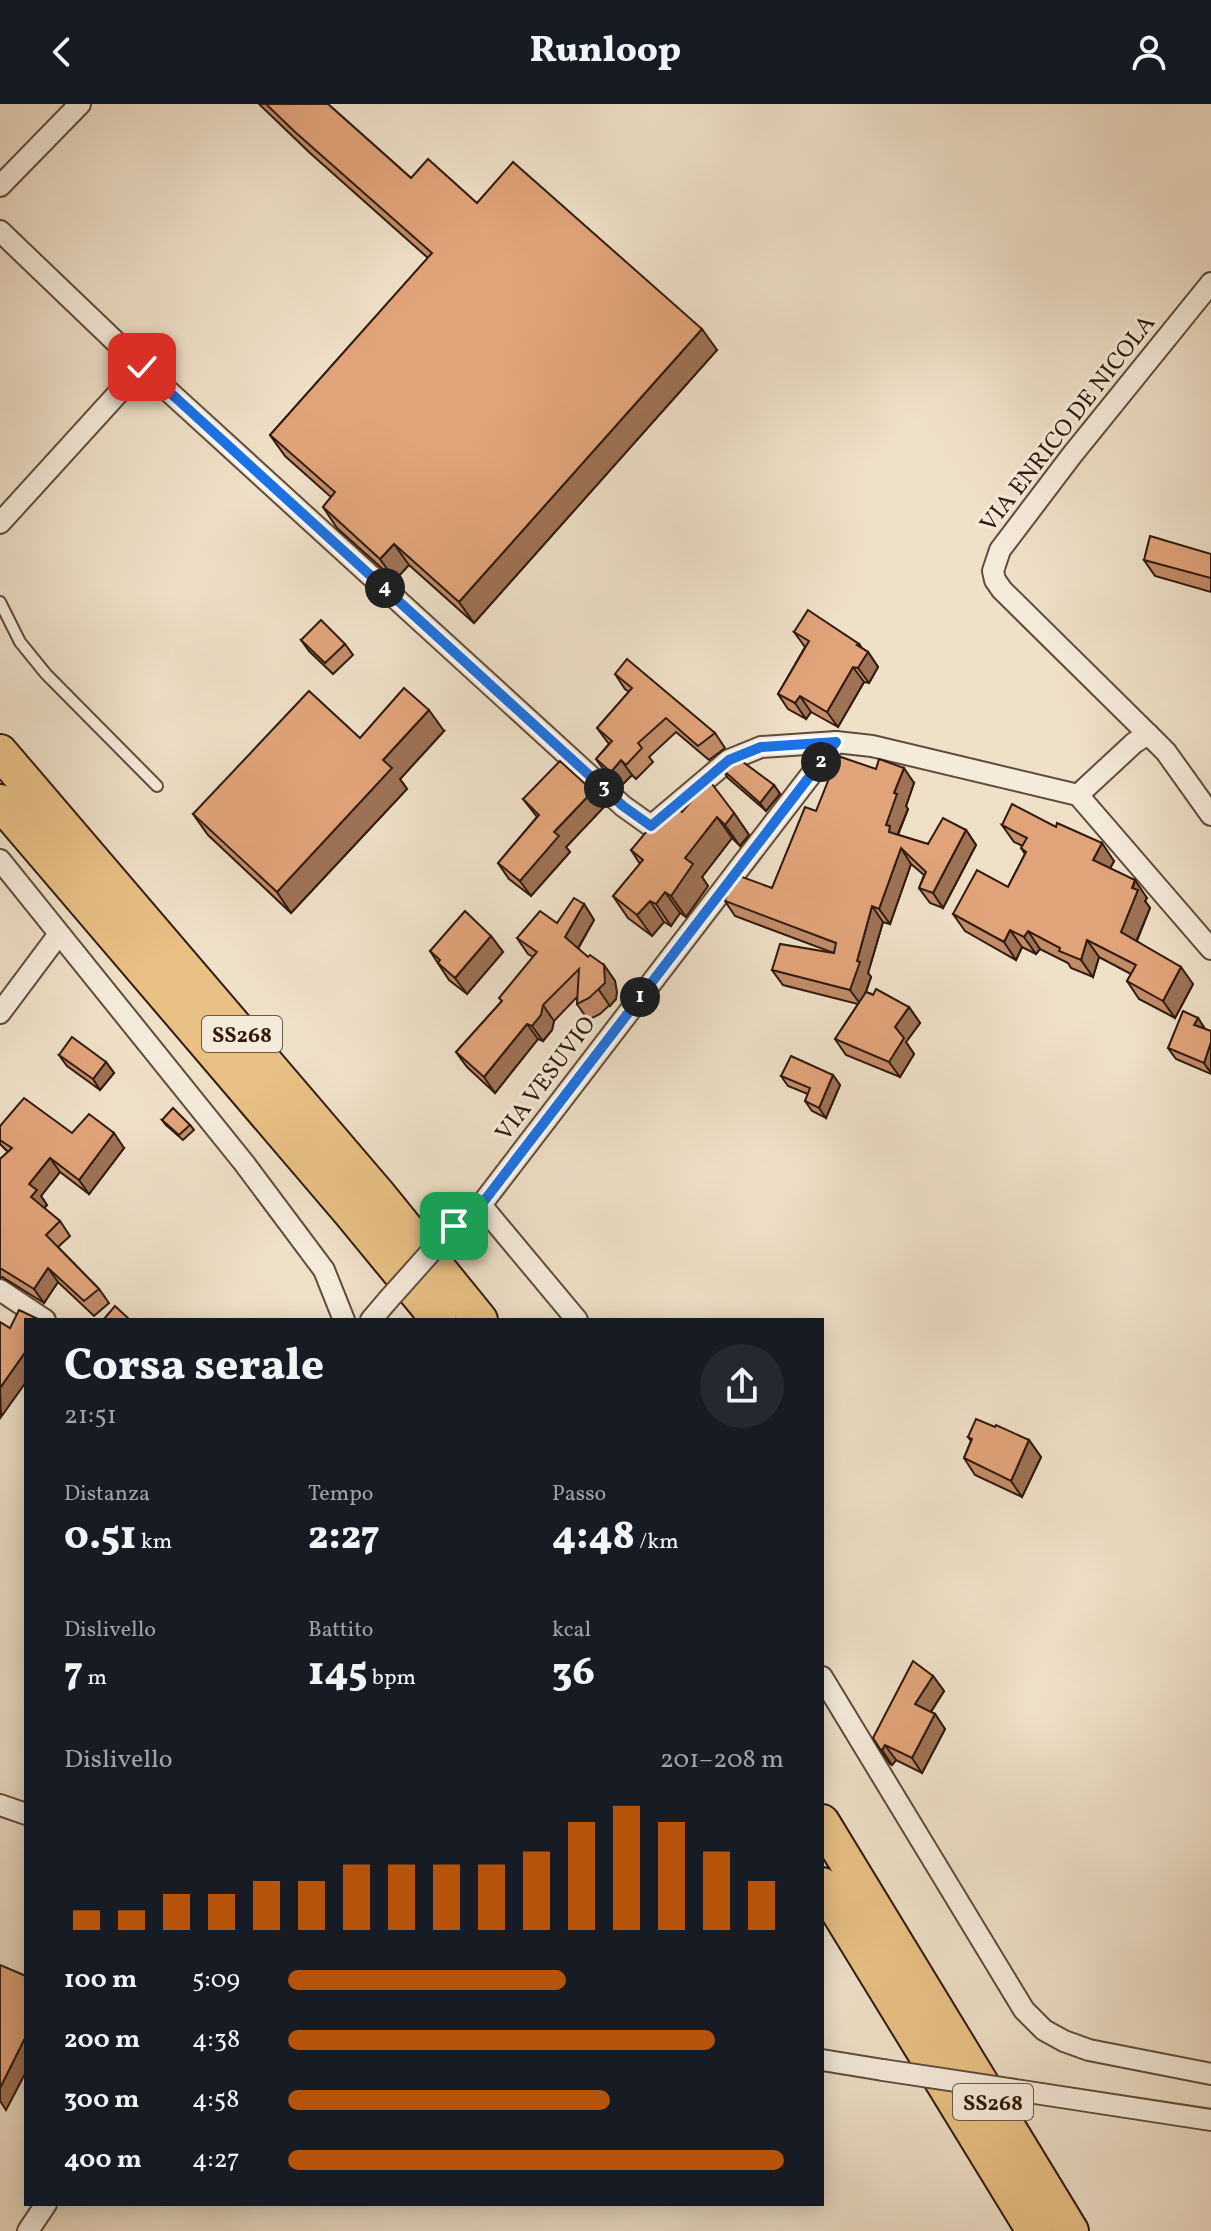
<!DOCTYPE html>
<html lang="it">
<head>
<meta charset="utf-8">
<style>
	:root { --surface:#171b24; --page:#242831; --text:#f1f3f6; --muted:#9ea1a6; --accent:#b45309 }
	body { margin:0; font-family:Vollkorn,serif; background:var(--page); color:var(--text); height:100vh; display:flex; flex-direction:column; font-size:30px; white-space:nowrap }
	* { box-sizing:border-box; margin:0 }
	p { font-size:26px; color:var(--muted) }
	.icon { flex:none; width:44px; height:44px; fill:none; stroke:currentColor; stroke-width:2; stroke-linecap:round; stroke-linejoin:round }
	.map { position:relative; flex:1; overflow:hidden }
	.panel { position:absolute; left:24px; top:1214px; width:800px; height:888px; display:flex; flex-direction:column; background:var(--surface); border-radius:0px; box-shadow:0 4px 20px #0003 }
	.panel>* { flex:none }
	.pin { position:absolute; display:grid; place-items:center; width:68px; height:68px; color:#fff; margin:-34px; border-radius:16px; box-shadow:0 4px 12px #0006 }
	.km { position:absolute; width:40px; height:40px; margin:-20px; border-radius:50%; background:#222; color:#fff; font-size:22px; line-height:40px; text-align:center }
	.round { display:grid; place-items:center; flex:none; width:84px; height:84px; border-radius:42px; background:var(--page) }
	.summary { display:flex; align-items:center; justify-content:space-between; height:136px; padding:0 40px }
	h1 { font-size:44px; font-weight:800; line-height:60px }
	.metrics { display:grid; grid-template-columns:repeat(3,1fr); gap:12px; height:136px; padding:8px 40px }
	.metrics div { display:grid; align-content:center }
	.metrics b { font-size:40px; font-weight:800 }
	.metrics small { font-size:22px; font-weight:400 }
	.metrics p { font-size:22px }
	.chart { height:224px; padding:16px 40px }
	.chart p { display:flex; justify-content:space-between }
	.chart svg { width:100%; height:144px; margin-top:8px; stroke:var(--accent); stroke-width:6 }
	ul { padding:0 40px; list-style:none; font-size:26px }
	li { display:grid; grid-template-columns:128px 96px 1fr; align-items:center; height:60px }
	li i { height:20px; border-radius:10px; background:var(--accent) }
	header { display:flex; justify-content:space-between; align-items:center; height:104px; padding:0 40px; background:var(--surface); font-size:36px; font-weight:800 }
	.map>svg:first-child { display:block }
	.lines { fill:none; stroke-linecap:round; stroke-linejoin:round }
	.service-casing { stroke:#604c3c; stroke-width:14 }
	.minor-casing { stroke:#604c3c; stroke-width:24 }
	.trunk-casing { stroke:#311a0d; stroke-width:38 }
	.service { stroke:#f5ebdb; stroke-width:10 }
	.minor { stroke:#f5ebdb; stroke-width:20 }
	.trunk { stroke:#e8c084; stroke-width:34 }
	.minor-bridge-casing { stroke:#604c3c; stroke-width:24; stroke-linecap:butt }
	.minor-bridge { stroke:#f5ebdb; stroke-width:20 }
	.wall { fill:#c28c69; stroke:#311a0d; stroke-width:2 }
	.shaded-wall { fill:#9e7255; stroke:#311a0d; stroke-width:2 }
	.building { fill:#e1a37a; stroke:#311a0d; stroke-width:2 }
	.route-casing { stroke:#fff; stroke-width:16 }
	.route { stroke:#1a73e8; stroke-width:10 }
	.labels { text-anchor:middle; stroke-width:6; stroke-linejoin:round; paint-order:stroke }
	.shield { fill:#f5ebdb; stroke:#6c594b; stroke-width:2 }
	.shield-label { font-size:22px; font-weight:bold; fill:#311a0d }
	.street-label { font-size:24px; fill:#311a0d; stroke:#f5ebdb }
</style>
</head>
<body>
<header><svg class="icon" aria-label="back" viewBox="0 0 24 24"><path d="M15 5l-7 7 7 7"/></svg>Runloop<svg class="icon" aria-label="person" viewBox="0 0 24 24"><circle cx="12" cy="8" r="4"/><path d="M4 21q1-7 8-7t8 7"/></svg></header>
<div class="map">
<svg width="1211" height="2127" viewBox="0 0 1211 2127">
	<rect width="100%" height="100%" fill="#efe0c8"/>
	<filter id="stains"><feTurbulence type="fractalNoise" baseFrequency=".0025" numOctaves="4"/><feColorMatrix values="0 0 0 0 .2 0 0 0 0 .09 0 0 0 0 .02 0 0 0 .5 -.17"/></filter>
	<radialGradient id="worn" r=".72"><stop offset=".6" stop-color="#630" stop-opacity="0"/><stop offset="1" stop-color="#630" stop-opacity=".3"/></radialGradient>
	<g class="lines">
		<!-- service casing -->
		<g class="service-casing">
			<polyline id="service" points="0,498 20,538 46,570 157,682"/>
		</g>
		<!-- minor casing -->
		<g class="minor-casing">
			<g id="minor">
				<polyline points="0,82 80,0"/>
				<polyline points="0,127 142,263 623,702 651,722 729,656 761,643 836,638 872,642 1078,691 1134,639 1148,630 1166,648 1211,711"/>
				<polyline points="0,419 142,263"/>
				<polyline points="1148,630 1002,486 995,476 993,467 1000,446 1072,351 1211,179"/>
				<polyline points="1078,691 1211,845"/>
				<polyline points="0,756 244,1059 324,1166 344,1216"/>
				<polyline points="0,909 59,830"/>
				<polyline points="481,1101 577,1216"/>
				<polyline points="454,1122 481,1101 836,638"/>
				<polyline points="0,1186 45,1216"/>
				<polyline points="371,1216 388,1196"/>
				<polyline points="822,1573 1024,1906 1044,1926 1064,1937 1089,1946 1211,1970"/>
				<polyline points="0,1701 26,1710"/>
				<polyline points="822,1956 883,1966"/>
				<polyline points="1022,1987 1211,2016"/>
				<polyline points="28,2127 46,2100"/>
			</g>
		</g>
		<!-- trunk casing -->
		<g class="trunk-casing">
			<g id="trunk">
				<polyline points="0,648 377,1089 480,1216"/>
				<polyline points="0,698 350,1108 439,1216"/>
				<polyline points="822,1718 1071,2127"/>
				<polyline points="822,1781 1034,2127"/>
			</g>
		</g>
		<!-- service -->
		<use href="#service" class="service"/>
		<!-- minor -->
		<use href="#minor" class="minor"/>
		<!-- trunk -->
		<use href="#trunk" class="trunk"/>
		<!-- minor-bridge casing -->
		<g class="minor-bridge-casing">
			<g id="minor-bridge">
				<polyline points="388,1196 454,1122"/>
				<polyline points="883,1966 1022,1987"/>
			</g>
		</g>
		<!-- minor-bridge -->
		<use href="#minor-bridge" class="minor-bridge"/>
	</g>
	<!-- wall -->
	<g class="wall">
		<polygon points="259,0 328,0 411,74 477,99 717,246 474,519 409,461 395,476 337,424 323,403 331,393 285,352 270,331 428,154 310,49"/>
		<polygon points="1211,450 1211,488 1155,472 1144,456"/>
		<polygon points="794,528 859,540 862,544 868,548 878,563 869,579 864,578 838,623 811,608 806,615 788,605 778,590 805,543"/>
		<polygon points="301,536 345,540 353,551 333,570 309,547"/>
		<polygon points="615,570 715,629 725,644 709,656 676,628 649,653 653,658 636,675 632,671 621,682 606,669 596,655 609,640 597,624 629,588 625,585"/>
		<polygon points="444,627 400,675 407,685 291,809 208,731 193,710 360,634"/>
		<polygon points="722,665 774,681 780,690 766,707 728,674"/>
		<polygon points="914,679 906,702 908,705 898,731 928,740 966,726 976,741 943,804 930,799 919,784 924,771 911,760 890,820 883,818 868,869 871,873 866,888 909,903 920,919 906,938 914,950 900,973 846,951 835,935 858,900 783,881 772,866 834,849 735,812 725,797 772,784 816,707"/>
		<polygon points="593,687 604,703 566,743 570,748 531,792 509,775 498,759 537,713 523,695"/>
		<polygon points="734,709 749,731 740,742 732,734 702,773 708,782 686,813 680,809 671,822 664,818 652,832 628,814 613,792 640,760 631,746"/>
		<polygon points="1002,721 1114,757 1110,764 1147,794 1145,797 1150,804 1137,837 1193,880 1175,914 1139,895 1127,877 1131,870 1099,853 1093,873 1071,864 1068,859 1040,845 1036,850 1022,843 1016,856 965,827 953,810 1008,783 1025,750 1021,744 1023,742 1014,738"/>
		<polygon points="584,800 594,816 578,845 588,853 604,861 615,877 616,895 600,910 588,916 577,900 577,893 554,917 552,926 543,937 538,935 495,989 467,963 456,948 501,898 533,853 528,850 517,834 557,819"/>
		<polygon points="491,832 503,848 467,890 449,876 430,847"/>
		<polygon points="1198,914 1205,925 1211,927 1211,970 1176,955 1168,944"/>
		<polygon points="59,951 106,958 114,969 100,986 67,962"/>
		<polygon points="833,971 840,981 826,1014 812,1007 805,997 808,990 788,982 781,972"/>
		<polygon points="162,1016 190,1021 194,1026 183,1036 166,1021"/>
		<polygon points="0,1022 72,1029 124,1044 89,1090 60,1068 41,1092 47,1101 44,1104 60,1117 70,1132 58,1143 99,1185 109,1199 94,1212 58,1178 44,1199 2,1173 0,1174 0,1055 8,1048 0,1040"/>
		<polygon points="968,1333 1029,1336 1041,1353 1022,1393 975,1371 964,1354 971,1337"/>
		<polygon points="933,1572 944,1587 931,1608 935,1610 945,1625 922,1669 896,1656 892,1661 890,1660 880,1645"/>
	</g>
	<!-- shaded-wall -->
	<g class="shaded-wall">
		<polygon points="702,225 717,246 474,519 459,498"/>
		<polygon points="394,440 409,461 395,476 380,455"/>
		<polygon points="859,540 866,550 868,548 878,563 869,579 858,564 857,541"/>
		<polygon points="853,563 864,578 838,623 827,608"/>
		<polygon points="800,592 811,608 806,615 795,599"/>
		<polygon points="429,606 444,627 400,675 407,685 291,809 277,788 383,656"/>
		<polygon points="621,656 632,671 621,682 611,668"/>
		<polygon points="904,664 914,679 906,702 908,705 897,732 889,728 886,721 894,689"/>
		<polygon points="774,681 780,690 766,707 760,699"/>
		<polygon points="593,687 604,703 566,743 570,748 531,792 520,777 554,728"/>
		<polygon points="734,709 749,731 740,742 725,721"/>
		<polygon points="717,713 732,734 702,773 708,782 686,813 671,792 685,754"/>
		<polygon points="966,726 976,741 943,804 933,789"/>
		<polygon points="1102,739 1114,757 1105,774 1093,756"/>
		<polygon points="901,744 911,760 890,820 879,805"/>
		<polygon points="1135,776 1147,794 1145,797 1150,804 1133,845 1121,828"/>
		<polygon points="665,788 680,809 671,822 656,800"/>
		<polygon points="650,797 664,818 652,832 637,811"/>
		<polygon points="584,800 594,816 575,849 565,833"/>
		<polygon points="872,802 883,818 868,869 871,873 861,901 850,886 857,857"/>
		<polygon points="1010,826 1022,843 1016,856 1004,838"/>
		<polygon points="1028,827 1040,845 1036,850 1024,833"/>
		<polygon points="491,832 503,848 467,890 455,874"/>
		<polygon points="1087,836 1099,853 1093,873 1081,856"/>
		<polygon points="604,861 615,877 617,888 616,895 610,902 599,886"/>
		<polygon points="1181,863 1193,880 1175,914 1163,897"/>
		<polygon points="543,901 554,917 552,926 543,937 532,922"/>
		<polygon points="909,903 920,919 906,938 914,950 900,973 889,958 895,923"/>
		<polygon points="1198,914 1205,925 1194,921"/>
		<polygon points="527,920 538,935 495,989 484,973"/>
		<polygon points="1211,938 1211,969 1204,959"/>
		<polygon points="106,958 114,969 100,986 93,975"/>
		<polygon points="833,971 840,981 826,1014 819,1004"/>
		<polygon points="114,1029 124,1044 89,1090 79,1076"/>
		<polygon points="50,1054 60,1068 41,1092 47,1101 41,1107 31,1093 29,1080"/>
		<polygon points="48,1164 58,1178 44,1199 34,1185"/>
		<polygon points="26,1247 26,1278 1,1313 0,1284"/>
		<polygon points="1029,1336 1041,1353 1022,1393 1011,1377"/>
		<polygon points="933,1572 944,1587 926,1615 915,1600"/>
		<polygon points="935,1610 945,1625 922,1669 912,1654"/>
		<polygon points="885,1641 896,1656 892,1661 882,1646"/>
		<polygon points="24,1936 26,1939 26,1968 6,2006 0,1997 0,1984"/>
	</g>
	<!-- building -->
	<g class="building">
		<polygon points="266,0 328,0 411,74 428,55 477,99 513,58 702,225 459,498 394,440 380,455 323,403 335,388 270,331 432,149 295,28"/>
		<polygon points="1150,432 1211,450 1211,474 1144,456"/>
		<polygon points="808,506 859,540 857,541 868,548 858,564 853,563 827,608 800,592 795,599 778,590 809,537 794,528"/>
		<polygon points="321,516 345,540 325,559 301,536"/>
		<polygon points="627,555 715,629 698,642 666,614 638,639 642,644 626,661 621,656 611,668 596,655 612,637 597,624 632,584 615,570"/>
		<polygon points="404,584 429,606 383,656 392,664 277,788 193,710 309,587 360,634"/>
		<polygon points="838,652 876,665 879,655 904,664 894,689 897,690 886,721 890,722 889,728 928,740 943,714 966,726 933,789 919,784 926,768 901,744 879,805 872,802 857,857 860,858 850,886 772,866 780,840 834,849 836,839 725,797 734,770 772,784 805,703 816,707"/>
		<polygon points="739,655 774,681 760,699 722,665"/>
		<polygon points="560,657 593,687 554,728 559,732 520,777 498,759 539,711 523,695"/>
		<polygon points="709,676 734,709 725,721 717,713 685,754 693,760 671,792 665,788 656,800 650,797 637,811 613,792 643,756 631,746 671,698 682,708"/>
		<polygon points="1012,700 1056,723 1057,719 1102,739 1093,756 1135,776 1132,784 1138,786 1121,828 1181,863 1163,897 1127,877 1136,861 1087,836 1081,856 1059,847 1060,844 1028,827 1024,833 1010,826 1004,838 953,810 977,766 1008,783 1026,748 1021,744 1027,734 1002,721"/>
		<polygon points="574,794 584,800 565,833 588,853 590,851 604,861 605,879 589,894 577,900 579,865 543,901 541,911 532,922 527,920 484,973 456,948 502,897 499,894 537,848 517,834 540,807 557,819"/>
		<polygon points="465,807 491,832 455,874 438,859 440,856 430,847"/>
		<polygon points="876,885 909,903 895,923 904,934 889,958 835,935 866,888 873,891"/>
		<polygon points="1183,907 1198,914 1194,921 1211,927 1211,938 1204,959 1168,944"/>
		<polygon points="72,933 106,958 93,975 59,951"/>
		<polygon points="791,952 833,971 819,1004 805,997 810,984 781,972"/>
		<polygon points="24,994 72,1029 89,1010 114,1029 79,1076 50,1054 29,1080 37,1086 31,1093 60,1117 46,1131 99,1185 84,1197 48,1164 34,1185 0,1164 0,1055 12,1044 0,1036 0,1022"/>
		<polygon points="173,1004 190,1021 179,1031 162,1016"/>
		<polygon points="115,1202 130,1216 103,1216"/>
		<polygon points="19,1206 40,1216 26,1216 26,1247 0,1284 0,1218 10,1224"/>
		<polygon points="976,1315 995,1323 996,1321 1029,1336 1011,1377 964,1354 972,1335 968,1333"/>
		<polygon points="913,1557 933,1572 915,1600 935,1610 912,1654 885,1641 882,1646 880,1645 873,1634"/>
		<polygon points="0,1861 26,1872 26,1938 24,1936 0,1984"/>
	</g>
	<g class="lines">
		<!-- route casing -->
		<g class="route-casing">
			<polyline id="route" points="142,263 623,702 651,722 729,656 761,643 836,638 481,1101 454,1122"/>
		</g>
		<!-- route -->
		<use href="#route" class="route"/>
	</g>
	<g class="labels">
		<!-- shield labels -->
		<g class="shield">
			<rect x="202" y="912" width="80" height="36" rx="6"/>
			<rect x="953" y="1980" width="80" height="36" rx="6"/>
		</g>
		<g class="shield-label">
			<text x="242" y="938">SS268</text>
			<text x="993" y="2006">SS268</text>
		</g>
		<!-- street labels -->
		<g class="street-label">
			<text transform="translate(1067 319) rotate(-52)" y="8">VIA ENRICO DE NICOLA</text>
			<text transform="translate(545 974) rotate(-53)" y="8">VIA VESUVIO</text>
		</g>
	</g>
	<rect width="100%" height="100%" filter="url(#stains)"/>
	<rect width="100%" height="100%" fill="url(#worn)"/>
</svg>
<div class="pin" style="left:454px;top:1122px;background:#1e9e55"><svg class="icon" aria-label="arrive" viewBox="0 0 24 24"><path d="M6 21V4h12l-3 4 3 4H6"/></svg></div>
<div class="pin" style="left:142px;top:263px;background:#d93025"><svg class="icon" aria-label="check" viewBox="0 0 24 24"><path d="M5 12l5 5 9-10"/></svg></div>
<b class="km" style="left:640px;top:893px">1</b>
<b class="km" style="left:821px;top:658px">2</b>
<b class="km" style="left:604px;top:684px">3</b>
<b class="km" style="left:385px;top:484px">4</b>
<section class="panel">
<div class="summary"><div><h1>Corsa serale</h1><p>21:51</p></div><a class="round"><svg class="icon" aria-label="share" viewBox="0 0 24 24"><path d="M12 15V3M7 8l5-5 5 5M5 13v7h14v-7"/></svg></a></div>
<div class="metrics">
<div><p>Distanza</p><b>0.51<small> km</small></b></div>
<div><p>Tempo</p><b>2:27</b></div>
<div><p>Passo</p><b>4:48<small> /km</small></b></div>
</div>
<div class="metrics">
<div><p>Dislivello</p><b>7<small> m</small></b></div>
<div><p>Battito</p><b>145<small> bpm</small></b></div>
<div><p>kcal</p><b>36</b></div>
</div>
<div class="chart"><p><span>Dislivello</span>201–208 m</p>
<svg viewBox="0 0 160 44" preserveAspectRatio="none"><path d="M5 44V38M15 44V38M25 44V33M35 44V33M45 44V29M55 44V29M65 44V24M75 44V24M85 44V24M95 44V24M105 44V20M115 44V11M125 44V6M135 44V11M145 44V20M155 44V29"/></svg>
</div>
<ul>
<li><b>100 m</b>5:09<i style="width:56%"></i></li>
<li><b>200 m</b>4:38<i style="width:86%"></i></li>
<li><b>300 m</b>4:58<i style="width:65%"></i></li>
<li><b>400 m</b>4:27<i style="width:100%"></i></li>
</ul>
</section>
</div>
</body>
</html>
